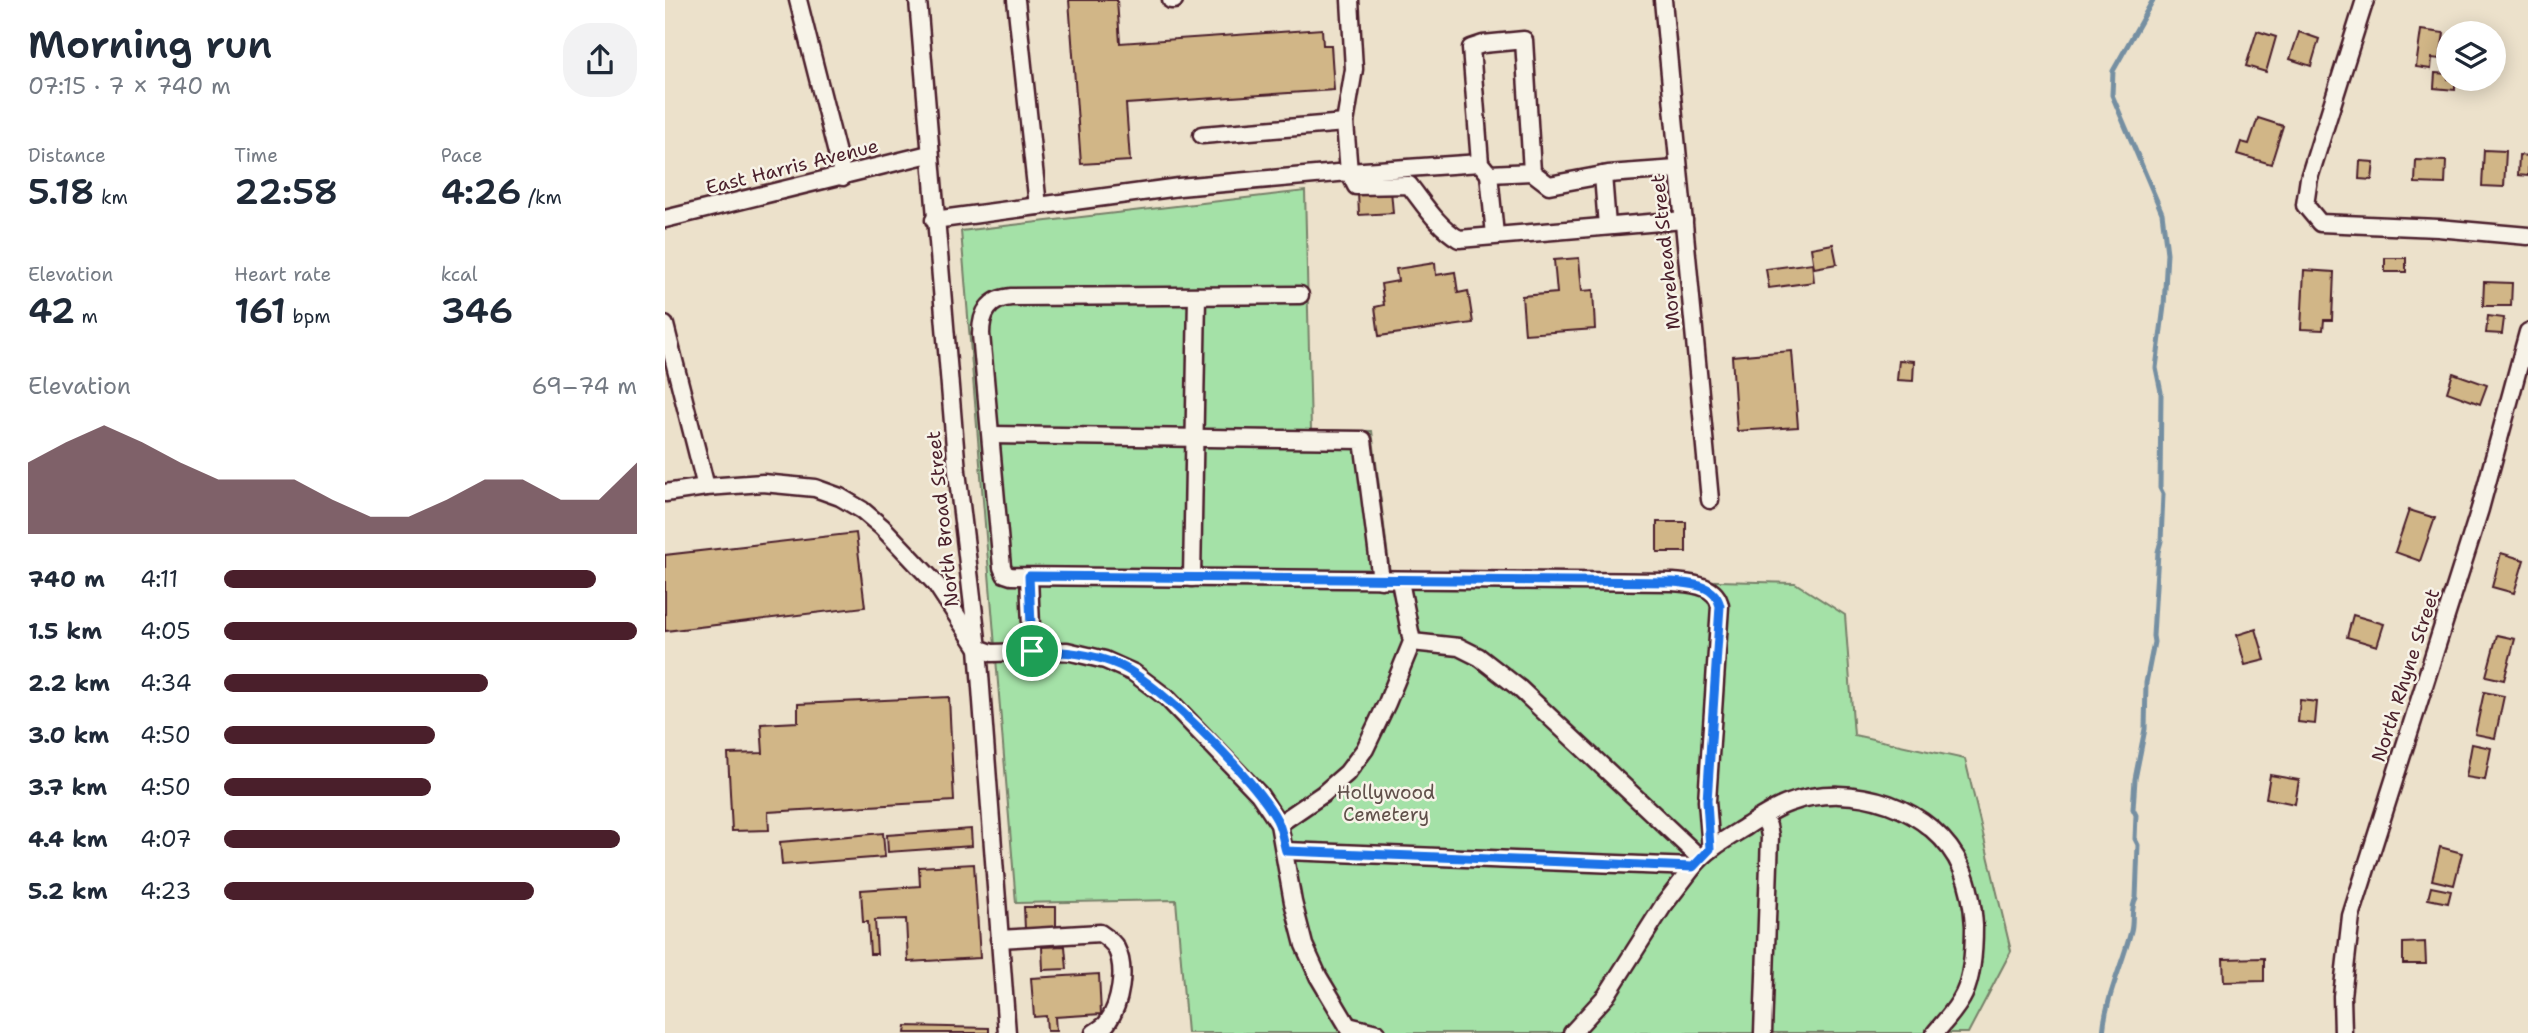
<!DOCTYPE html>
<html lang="en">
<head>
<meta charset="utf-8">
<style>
	:root { --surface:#fff; --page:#f2f2f3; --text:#1f2937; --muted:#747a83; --accent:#4a1f2b }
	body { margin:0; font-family:"Shantell Sans",sans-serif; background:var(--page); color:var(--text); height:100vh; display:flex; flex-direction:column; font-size:26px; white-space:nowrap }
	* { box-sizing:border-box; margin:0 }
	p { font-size:23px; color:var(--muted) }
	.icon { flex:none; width:38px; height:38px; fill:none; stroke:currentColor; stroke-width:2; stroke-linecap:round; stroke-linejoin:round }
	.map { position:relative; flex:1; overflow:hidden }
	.side { display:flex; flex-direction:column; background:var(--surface); width:665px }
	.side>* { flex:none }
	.fabs { position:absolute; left:1771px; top:21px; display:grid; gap:14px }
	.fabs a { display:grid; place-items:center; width:70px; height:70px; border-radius:50%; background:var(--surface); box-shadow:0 4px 18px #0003; font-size:35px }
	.pin { position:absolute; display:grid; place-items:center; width:60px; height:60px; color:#fff; margin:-30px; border:4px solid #fff; border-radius:50%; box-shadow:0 2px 7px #0007 }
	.round { display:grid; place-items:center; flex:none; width:74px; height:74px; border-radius:28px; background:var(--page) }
	.headline { display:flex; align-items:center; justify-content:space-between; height:119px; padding:0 28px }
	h1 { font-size:38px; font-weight:600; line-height:52px }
	.metrics { display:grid; grid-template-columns:repeat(3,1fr); gap:10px; height:119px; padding:7px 28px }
	.metrics div { display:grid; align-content:center }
	.metrics b { font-size:35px; font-weight:600 }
	.metrics small { font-size:19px; font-weight:400 }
	.metrics p { font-size:19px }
	.chart { height:196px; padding:14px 28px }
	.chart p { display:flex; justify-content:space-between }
	.chart svg { width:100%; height:126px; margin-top:7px; fill:var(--accent); opacity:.7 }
	ul { padding:0 28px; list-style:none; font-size:23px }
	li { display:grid; grid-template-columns:112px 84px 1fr; align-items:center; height:52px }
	li i { height:18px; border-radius:9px; background:var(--accent) }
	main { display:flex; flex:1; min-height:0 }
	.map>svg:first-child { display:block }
	.green { fill:#a4e1a7; stroke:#778069; stroke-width:2 }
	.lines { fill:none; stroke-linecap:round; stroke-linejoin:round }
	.stream { stroke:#758fa2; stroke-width:5 }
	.building { fill:#d1b687; stroke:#4a1f2b; stroke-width:2 }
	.minor-casing { stroke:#4a1f2b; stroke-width:21 }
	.minor { stroke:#f7f3e8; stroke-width:16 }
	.route-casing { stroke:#fff; stroke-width:14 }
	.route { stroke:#1a73e8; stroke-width:9 }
	.labels { text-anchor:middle; stroke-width:5; stroke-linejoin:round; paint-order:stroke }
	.street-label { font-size:19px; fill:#4a1f2b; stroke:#f7f3e8 }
	.park-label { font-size:19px; fill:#60504a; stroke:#f7f3e8 }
</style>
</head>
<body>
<main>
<section class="side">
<div class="headline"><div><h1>Morning run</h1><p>07:15 · 7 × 740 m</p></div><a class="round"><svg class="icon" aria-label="share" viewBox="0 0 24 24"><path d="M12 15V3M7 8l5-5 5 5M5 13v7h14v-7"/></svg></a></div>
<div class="metrics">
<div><p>Distance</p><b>5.18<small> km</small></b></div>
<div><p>Time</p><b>22:58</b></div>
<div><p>Pace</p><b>4:26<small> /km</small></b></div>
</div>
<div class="metrics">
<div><p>Elevation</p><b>42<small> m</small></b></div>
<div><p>Heart rate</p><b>161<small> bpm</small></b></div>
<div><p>kcal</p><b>346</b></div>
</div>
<div class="chart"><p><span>Elevation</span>69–74 m</p>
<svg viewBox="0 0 160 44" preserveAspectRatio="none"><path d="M0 44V19L10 12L20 6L30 12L40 19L50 25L60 25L70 25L80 32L90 38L100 38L110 32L120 25L130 25L140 32L150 32L160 19V44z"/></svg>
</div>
<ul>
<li><b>740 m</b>4:11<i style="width:90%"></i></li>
<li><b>1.5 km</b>4:05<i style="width:100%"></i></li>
<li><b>2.2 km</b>4:34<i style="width:64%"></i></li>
<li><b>3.0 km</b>4:50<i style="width:51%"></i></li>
<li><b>3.7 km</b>4:50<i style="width:50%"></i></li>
<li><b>4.4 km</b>4:07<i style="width:96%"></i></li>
<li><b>5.2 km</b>4:23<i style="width:75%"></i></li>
</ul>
</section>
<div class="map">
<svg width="1863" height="1033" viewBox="0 0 1863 1033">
	<rect width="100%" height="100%" fill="#ece1cb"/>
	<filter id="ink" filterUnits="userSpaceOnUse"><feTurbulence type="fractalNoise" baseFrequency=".0143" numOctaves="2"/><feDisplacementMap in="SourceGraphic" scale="14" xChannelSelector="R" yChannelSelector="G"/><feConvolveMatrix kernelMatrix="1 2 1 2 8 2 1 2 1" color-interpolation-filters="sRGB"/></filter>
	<g filter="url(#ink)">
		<!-- green -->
		<polygon class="green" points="640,191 646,430 707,431 725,573 1130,583 1180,615 1189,735 1300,759 1346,951 1303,1033 522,1033 511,900 351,903 296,231"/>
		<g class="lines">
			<!-- stream -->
			<path class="stream" d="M1438,1033c3,-36 19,-67 28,-102 3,-11 -1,-23 5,-33l2,-53 -3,-6 1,-24 -3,-6 2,-30 10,-50 1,-46 8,-41 -1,-6 5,-84 3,-11 2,-47 -3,-6 1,-96 -5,-24 8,-62 3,-53 -5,-40 -50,-118 1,-24 40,-71"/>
		</g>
		<!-- building -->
		<g class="building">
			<polygon points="404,0 452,0 455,43 657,29 658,45 666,45 669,90 461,104 465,161 416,164"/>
			<polygon points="1756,30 1779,33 1775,59 1767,58 1766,69 1751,67"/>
			<polygon points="1592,31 1611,37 1601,72 1581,66"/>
			<polygon points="1634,32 1654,39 1646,66 1625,59"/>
			<polygon points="1770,73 1783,74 1783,79 1790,79 1790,90 1769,88"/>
			<polygon points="1593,118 1618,126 1606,164 1572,154 1576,142 1584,144"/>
			<polygon points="1819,150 1841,151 1839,187 1817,186"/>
			<polygon points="1854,155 1863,156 1863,176 1853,175"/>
			<polygon points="1751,160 1781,161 1780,184 1750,183"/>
			<polygon points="1695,161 1709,162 1707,180 1694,179"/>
			<polygon points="726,190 728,213 694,215 693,192"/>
			<polygon points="1168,244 1172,264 1149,268 1146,248"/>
			<polygon points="914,258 917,291 928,290 930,329 860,334 857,296 892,293 889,260"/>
			<rect x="1720" y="258" width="21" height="14"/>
			<polygon points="770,263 771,275 790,272 793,293 803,291 808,323 714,336 710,307 719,305 716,284 733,281 731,269"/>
			<polygon points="1147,263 1149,282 1104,288 1101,269"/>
			<polygon points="1639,270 1669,272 1667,320 1659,320 1658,330 1636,329"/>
			<polygon points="1819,282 1847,283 1846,306 1818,306"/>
			<polygon points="1823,316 1839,318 1837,334 1821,333"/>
			<polygon points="1127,351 1133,427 1072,431 1067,356"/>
			<polygon points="1234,360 1249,361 1248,381 1232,380"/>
			<polygon points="1788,373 1822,385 1815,404 1782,392"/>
			<polygon points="1744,510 1770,518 1755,561 1730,552"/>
			<rect x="992" y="522" width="29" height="30"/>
			<polygon points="191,533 200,607 0,631 0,555"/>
			<polygon points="1836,553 1859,560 1849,593 1827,587"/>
			<polygon points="1688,615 1719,624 1712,646 1682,637"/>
			<polygon points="1591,629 1600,660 1580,665 1572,635"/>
			<polygon points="1832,635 1850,639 1839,680 1821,676"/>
			<polygon points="1819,692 1839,696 1830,738 1810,734"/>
			<polygon points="284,697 289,801 103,812 104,830 67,831 63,754 98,753 96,724 133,722 133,704"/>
			<polygon points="1635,700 1652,702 1650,724 1633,722"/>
			<polygon points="1807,744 1826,748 1820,780 1801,777"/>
			<polygon points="1605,775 1634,780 1630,804 1601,798"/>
			<polygon points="306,829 307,846 223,852 222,835"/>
			<polygon points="218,833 220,857 117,865 115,842"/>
			<polygon points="1775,847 1797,853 1789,885 1767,880"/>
			<polygon points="309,864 315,958 243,962 241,919 210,920 212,954 205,954 203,922 198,922 196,890 255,886 254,867"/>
			<polygon points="1766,887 1786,891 1783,903 1763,899"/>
			<polygon points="359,907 391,907 391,929 360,929"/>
			<polygon points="1760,942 1761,964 1738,964 1738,943"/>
			<polygon points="400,946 402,969 378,970 377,947"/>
			<polygon points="1599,958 1599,981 1559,982 1558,959"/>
			<polygon points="434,974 436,1014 390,1017 391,1031 382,1031 381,1016 369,1017 366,978"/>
			<polygon points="241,1026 324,1028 324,1033 240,1033"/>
		</g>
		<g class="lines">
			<!-- minor casing -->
			<g class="minor-casing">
				<g id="minor">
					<polyline points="133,0 178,177"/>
					<polyline points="253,0 292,471 313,648 342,1033"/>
					<polyline points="351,0 373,206"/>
					<polyline points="506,0 509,0"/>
					<polyline points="685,0 689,69 680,123 684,172 815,163"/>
					<polyline points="998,0 1045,500"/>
					<polyline points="1700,0 1644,178 1640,205 1655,223 1773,228 1863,236"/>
					<polyline points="537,135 680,123"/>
					<polyline points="867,172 859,40 818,44 806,48 815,163 824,174 867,172 884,185 943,174 1012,169"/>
					<polyline points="824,174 830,235"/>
					<polyline points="938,175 942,226"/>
					<polyline points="0,219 264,154"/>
					<path d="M269,220l245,-33 170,-15 7,14 53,-1c15,19 29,42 50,54l225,-19"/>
					<path d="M635,295l-289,2c-22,2 -30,16 -30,37l21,233 3,7 6,2 662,6c18,2 43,2 47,24l-13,195 4,48"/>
					<polyline points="0,325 41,487"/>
					<polyline points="326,435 698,440 716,580"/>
					<polyline points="0,493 41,487 98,483 150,488 175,497 197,510 217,527 271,584 313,648 327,653 402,651 440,660 469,673 502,698 594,794 614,824 628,902 639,945 653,976 687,1033"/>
					<polyline points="364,577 367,651"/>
					<polyline points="527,578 532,296"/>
					<polyline points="747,642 794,647 814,657 854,688 1035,858"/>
					<polyline points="1097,817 1103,826 1105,836 1098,1033"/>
					<polyline points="614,824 658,794 682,773 700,749 722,703 747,642 735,581"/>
					<path d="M621,851l407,16c14,-18 35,-29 54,-41 14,-9 27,-18 42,-23 62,-23 146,4 173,66 8,18 11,39 12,57 0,22 -1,49 -10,68 -7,15 -19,27 -29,39"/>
					<path d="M334,939l101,-6c6,4 13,9 16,15 11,21 4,57 -9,75 -3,4 -9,7 -13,10"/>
					<polyline points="683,1026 712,1033"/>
					<polyline points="907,1033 941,996 998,906 1028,867"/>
					<polyline points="1678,1033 1677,996 1686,916 1815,509 1863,332"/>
				</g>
			</g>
			<!-- minor -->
			<use href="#minor" class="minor"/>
		</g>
	</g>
	<g class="lines" filter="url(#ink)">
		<!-- route casing -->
		<g class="route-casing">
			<path id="route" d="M364,576l644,6c18,2 42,2 47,24l-13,195 3,48 -17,18 -407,-16c-3,-10 -4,-22 -9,-31 -21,-40 -115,-134 -156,-154 -29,-13 -58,-15 -89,-15z"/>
		</g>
		<!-- route -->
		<use href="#route" class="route"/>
	</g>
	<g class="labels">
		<!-- street labels -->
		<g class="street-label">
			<text transform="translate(127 166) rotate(-14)" y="7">East Harris Avenue</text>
			<text transform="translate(1000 252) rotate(-96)" y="7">Morehead Street</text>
			<text transform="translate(277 519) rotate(-96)" y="7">North Broad Street</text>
			<text transform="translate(1740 675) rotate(-72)" y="7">North Rhyne Street</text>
		</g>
		<!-- park labels -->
		<g class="park-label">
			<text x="721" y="799">Hollywood<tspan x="721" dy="22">Cemetery</tspan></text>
		</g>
	</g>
</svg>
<div class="fabs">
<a><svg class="icon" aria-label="layers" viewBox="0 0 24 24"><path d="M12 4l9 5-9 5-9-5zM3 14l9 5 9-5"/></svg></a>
</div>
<div class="pin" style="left:367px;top:651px;background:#1e9e55"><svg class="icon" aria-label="arrive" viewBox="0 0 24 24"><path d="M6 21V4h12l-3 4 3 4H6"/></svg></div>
</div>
</main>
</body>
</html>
